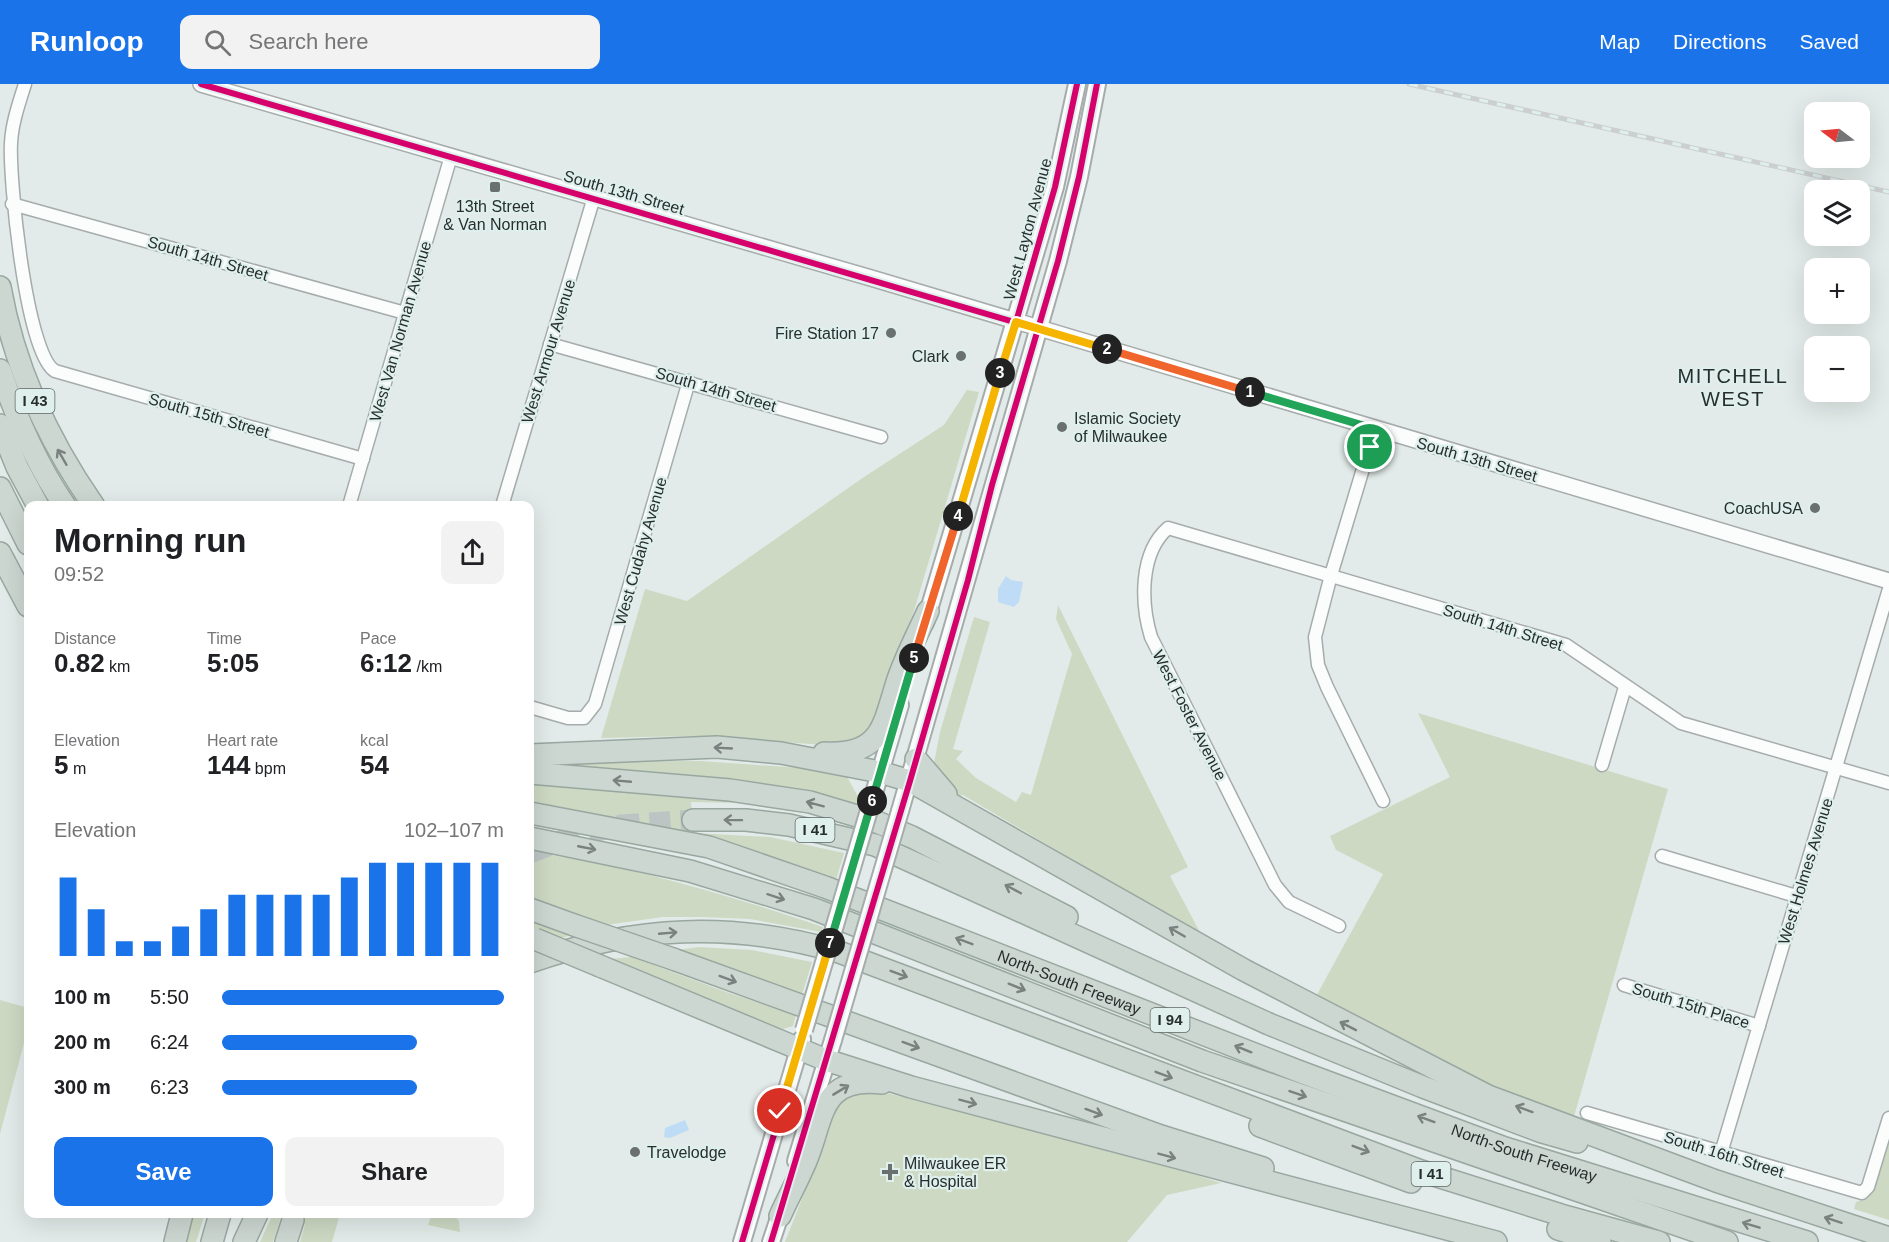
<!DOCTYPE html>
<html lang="en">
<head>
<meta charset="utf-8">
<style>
	:root { --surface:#fff; --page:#f2f2f2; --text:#202124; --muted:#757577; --accent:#1a73e8 }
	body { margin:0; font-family:Helvetica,sans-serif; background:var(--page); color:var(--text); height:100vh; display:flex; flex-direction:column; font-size:22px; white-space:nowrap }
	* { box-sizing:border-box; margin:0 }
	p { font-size:20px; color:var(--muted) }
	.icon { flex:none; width:33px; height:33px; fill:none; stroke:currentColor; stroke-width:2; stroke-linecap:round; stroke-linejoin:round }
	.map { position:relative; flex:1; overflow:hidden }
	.details { position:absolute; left:24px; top:417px; width:510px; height:717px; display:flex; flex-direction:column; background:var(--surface); border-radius:12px; box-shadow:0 6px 24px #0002 }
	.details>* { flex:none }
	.needle { width:39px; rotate:286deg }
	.fabs { position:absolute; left:1804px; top:18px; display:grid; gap:12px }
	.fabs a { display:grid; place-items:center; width:66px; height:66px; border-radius:12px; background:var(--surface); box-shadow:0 6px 24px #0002; font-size:30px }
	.pin { position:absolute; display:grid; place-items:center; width:51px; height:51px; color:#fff; margin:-26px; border:3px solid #fff; border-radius:50%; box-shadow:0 2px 6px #0007 }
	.km { position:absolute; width:30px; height:30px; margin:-15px; border-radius:50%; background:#222; color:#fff; font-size:16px; line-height:30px; text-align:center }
	.round { display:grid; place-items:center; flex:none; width:63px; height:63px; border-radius:12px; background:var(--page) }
	.summary { display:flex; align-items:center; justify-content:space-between; height:102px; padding:0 30px }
	h1 { font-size:33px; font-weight:700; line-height:45px }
	.figures { display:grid; grid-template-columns:repeat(3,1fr); gap:9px; height:102px; padding:6px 30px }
	.figures div { display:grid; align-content:center }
	.figures b { font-size:26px; font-weight:700 }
	.figures small { font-size:16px; font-weight:400 }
	.figures p { font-size:16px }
	.chart { height:168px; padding:12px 30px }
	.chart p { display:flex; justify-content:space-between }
	.chart svg { width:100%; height:108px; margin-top:6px; stroke:var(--accent); stroke-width:6 }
	.primary-button { display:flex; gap:12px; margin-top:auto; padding:12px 30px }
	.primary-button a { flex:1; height:69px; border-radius:12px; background:var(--accent); color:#fff; font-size:24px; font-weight:700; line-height:69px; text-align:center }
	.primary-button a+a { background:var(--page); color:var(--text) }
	ul { padding:0 30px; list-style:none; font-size:20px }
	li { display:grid; grid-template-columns:96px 72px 1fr; align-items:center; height:45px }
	li i { height:15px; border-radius:8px; background:var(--accent) }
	header { display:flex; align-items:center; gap:36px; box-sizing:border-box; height:84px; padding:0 30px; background:var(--accent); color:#fff }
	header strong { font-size:28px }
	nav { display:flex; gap:33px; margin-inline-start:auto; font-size:21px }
	.search { width:420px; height:54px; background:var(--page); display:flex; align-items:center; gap:15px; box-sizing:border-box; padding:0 21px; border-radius:12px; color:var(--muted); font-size:22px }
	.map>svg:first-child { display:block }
	.green { fill:#cdd9c3 }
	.water { fill:#bedcf6 }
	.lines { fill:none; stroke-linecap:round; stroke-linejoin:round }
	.motorway-tunnel { stroke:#bdc5c4; stroke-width:21; stroke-dasharray:21 10; stroke-linecap:butt }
	.minor-casing { stroke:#a6acab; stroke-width:15 }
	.tertiary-casing { stroke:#a6acab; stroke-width:18 }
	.secondary-casing { stroke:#a6acab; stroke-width:20 }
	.motorway-casing { stroke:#98a7a0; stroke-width:24 }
	.minor { stroke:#fbfcfc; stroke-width:12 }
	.tertiary { stroke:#fbfcfc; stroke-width:15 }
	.secondary { stroke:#fbfcfc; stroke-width:16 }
	.motorway { stroke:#cdd7d2; stroke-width:21 }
	.rail-casing { stroke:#cccfcf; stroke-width:5 }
	.rail { stroke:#deefec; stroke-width:3; stroke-dasharray:9; stroke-linecap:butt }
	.secondary-bridge-casing { stroke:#a6acab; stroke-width:20; stroke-linecap:butt }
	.motorway-bridge-casing { stroke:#98a7a0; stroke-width:24; stroke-linecap:butt }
	.secondary-bridge { stroke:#fbfcfc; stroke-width:16 }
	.motorway-bridge { stroke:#cdd7d2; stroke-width:21 }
	.cycleway-casing { stroke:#deefec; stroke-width:10 }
	.cycleway { stroke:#d6006c; stroke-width:6 }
	.oneway { stroke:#7a8280 }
	.split-1-casing { stroke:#fff; stroke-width:12 }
	.split-2-casing { stroke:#fff; stroke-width:12 }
	.split-3-casing { stroke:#fff; stroke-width:12 }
	.split-4-casing { stroke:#fff; stroke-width:12 }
	.split-5-casing { stroke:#fff; stroke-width:12 }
	.split-6-casing { stroke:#fff; stroke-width:12 }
	.split-7-casing { stroke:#fff; stroke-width:12 }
	.split-8-casing { stroke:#fff; stroke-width:12 }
	.split-1 { stroke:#22a559; stroke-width:8 }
	.split-2 { stroke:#f0652b; stroke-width:8 }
	.split-3 { stroke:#f5b400; stroke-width:8 }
	.split-4 { stroke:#f5b400; stroke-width:8 }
	.split-5 { stroke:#f0652b; stroke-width:8 }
	.split-6 { stroke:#22a559; stroke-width:8 }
	.split-7 { stroke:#22a559; stroke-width:8 }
	.split-8 { stroke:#f5b400; stroke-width:8 }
	.poi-dot { fill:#69706f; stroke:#deefec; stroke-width:2 }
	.labels { text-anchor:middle; stroke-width:4.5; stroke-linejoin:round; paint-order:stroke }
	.shield { fill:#deefec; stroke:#5f6867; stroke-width:1.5 }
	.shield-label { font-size:15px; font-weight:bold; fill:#282e2e }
	.street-label { font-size:16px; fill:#282e2e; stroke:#deefec }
	.poi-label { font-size:16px; fill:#282e2e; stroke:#deefec; text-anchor:end }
	.quarter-label { font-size:20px; letter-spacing:1.5px; fill:#282e2e; stroke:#deefec }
</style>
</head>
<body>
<header>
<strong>Runloop</strong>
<div class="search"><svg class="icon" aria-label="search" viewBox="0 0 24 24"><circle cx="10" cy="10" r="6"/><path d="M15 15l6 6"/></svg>Search here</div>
<nav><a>Map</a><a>Directions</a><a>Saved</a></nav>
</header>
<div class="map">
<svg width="1889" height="1158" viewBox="0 0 1889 1158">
	<rect width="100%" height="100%" fill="#e2ebe9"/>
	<!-- green -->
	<g class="green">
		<polygon points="967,306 979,308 914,527 890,589 872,652 841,662 690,652 601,654 645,505 687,517 861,395 944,341"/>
		<polygon points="1058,521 1188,783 1170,792 1202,852 963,711 958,712 935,689 933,684 940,648 974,533 990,538 953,665 963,667 956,675 976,694 1016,718 1022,708 1031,711 1072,570 1056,535"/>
		<polygon points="1418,629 1668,705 1573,1036 1534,1023 1314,916 1383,790 1336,766 1330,752 1450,693"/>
		<polygon points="700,677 829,686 846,691 857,711 861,712 858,723 530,678"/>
		<path d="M530,697l223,19 71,16 -89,-13 -44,-1 3,31 76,4 74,16 -8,27c-100,-36 -202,-58 -306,-79z"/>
		<path d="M530,768c100,14 196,42 293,75l-2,5 -71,-13 -47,-2h-40l-57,8 -76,-27z"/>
		<polygon points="534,837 573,851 557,855 530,845"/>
		<polygon points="699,863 752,866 812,878 801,914 676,866"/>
		<polygon points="632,873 726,908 796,931 793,942 780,946 609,875"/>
		<polygon points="0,916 28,924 28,944 0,1050"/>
		<polygon points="879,1007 1143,1074 1221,1099 1167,1111 1127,1158 785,1158 816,1079 834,1020 844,1008"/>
		<path d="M1889,1057v79l-35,-11 2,-7c28,-8 20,-41 33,-61z"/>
		<polygon points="193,1130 205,1130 196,1158 186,1158"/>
		<polygon points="273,1130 340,1130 332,1158 300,1158 305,1140 281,1132 273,1158 260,1158"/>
		<polygon points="432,1130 453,1130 459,1137 460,1148 428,1141"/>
	</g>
	<!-- water -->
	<g class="water">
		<polygon points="1006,492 1011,496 1023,498 1019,518 1014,523 998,518 998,505"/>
		<polygon points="685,1036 689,1046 670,1054 664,1053 665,1044"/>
	</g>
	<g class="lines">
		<!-- motorway-tunnel -->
		<polyline class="motorway-tunnel" points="530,769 563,756 621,741 693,736"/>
		<!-- minor casing -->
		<g class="minor-casing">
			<g id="minor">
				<path d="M25,0c-6,19 -13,39 -14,59 -2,36 15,211 44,228l308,88"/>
				<polyline points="12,120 405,229"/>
				<polyline points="550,260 881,353"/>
				<polyline points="1375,345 1331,491 1315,553 1318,581 1327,603 1383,717"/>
				<polyline points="349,422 451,72"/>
				<polyline points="502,422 594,113"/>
				<polyline points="530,623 568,634 584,634 595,620 689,297"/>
				<polyline points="1602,681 1625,603"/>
				<polyline points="1662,772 1796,812"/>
				<path d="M1339,842l-50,-24 -14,-17 -124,-248c-10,-33 -12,-84 17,-109l398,117 115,78 208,60"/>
				<polyline points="1624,901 1759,942"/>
				<polyline points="1587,1029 1862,1109 1868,1103 1889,1034"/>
				<polyline points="1721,1069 1889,505"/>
			</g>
		</g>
		<!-- tertiary casing -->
		<g class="tertiary-casing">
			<polyline id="tertiary" points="201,0 871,194 1889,497"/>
		</g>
		<!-- secondary casing -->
		<g class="secondary-casing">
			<g id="secondary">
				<polyline points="925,539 1055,103 1077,0"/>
				<polyline points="872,716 900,621"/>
				<polyline points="900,727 1058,177 1079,93 1097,0"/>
				<polyline points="796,1077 833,956"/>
				<polyline points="742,1158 802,955"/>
				<polyline points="771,1158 783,1122"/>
			</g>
		</g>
		<!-- motorway casing -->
		<g class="motorway-casing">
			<g id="motorway">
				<path d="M0,203c14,79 48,153 94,219"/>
				<path d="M0,286c16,47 37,95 65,136"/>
				<polyline points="0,341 17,383 38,422"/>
				<polyline points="0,404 28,460"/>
				<polyline points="0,469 28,522"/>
				<path d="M824,669c59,3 59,-28 74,-74 8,-23 20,-46 30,-68"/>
				<polyline points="530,671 717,663 781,669 880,688 910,697 1244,886 1488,1012 1716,1097 1889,1154"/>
				<polyline points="916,675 946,710"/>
				<polyline points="530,689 730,706 810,718 877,738 912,753 1067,833"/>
				<path id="s1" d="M530,729l179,34 116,40 473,184 207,77 302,94"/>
				<polyline points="693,736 746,736 789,741 875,761 1269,940 1423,1003 1542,1048 1577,1058"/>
				<polyline points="530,754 690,787 814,825 1202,977 1727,1158"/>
				<polyline points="530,825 574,841"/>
				<polyline points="673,875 1161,1052 1263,1084"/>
				<path d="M530,878c105,-36 202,-41 309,-10l582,219 140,44 98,27"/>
				<polyline points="600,882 826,976 911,1003 1496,1158"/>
				<polyline points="1260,1042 1411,1098"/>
				<path d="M780,1132c8,-18 18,-36 26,-55 18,-43 13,-85 76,-78"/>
				<polyline points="1558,1145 1600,1158"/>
				<polyline points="175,1158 182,1130"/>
				<polyline points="212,1158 220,1130"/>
				<polyline points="244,1158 257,1130"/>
				<polyline points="286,1158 293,1136"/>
			</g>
		</g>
		<!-- minor -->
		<use href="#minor" class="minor"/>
		<!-- tertiary -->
		<use href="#tertiary" class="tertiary"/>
		<!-- secondary -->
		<use href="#secondary" class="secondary"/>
		<!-- motorway -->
		<use href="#motorway" class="motorway"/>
		<!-- rail casing -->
		<g class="rail-casing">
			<polyline id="rail" points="1409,0 1889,108"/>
		</g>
		<!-- rail -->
		<use href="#rail" class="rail"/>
		<!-- secondary-bridge casing -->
		<g class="secondary-bridge-casing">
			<g id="secondary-bridge">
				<polyline points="804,946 872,716"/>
				<polyline points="833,956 900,727"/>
			</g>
		</g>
		<!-- motorway-bridge casing -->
		<g class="motorway-bridge-casing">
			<g id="motorway-bridge">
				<polyline points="574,841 673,875"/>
				<polyline points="535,855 600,882"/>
			</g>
		</g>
		<!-- secondary-bridge -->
		<use href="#secondary-bridge" class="secondary-bridge"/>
		<!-- motorway-bridge -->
		<use href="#motorway-bridge" class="motorway-bridge"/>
		<!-- cycleway casing -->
		<g class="cycleway-casing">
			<g id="cycleway">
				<polyline points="201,0 1038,245"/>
				<polyline points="742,1158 1016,238 1055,103 1077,0"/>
				<polyline points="771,1158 910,697 968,496 992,401 1058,177 1079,93 1097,0"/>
			</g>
		</g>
		<!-- cycleway -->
		<use href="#cycleway" class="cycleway"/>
	</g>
	<!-- one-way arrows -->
	<defs><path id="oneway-shaft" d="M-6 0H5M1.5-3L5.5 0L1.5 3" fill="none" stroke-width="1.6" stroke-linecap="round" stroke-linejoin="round" transform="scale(1.5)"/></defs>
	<g class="oneway">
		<use href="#oneway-shaft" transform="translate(62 373) rotate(-120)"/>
		<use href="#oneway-shaft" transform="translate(723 664) rotate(-177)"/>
		<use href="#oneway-shaft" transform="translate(622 697) rotate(-175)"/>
		<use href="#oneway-shaft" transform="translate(815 720) rotate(-165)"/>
		<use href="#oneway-shaft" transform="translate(733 736) rotate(-179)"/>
		<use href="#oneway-shaft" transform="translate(587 764) rotate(11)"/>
		<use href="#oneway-shaft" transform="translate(1013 805) rotate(-152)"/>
		<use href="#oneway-shaft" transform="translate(776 813) rotate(18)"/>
		<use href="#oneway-shaft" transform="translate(1177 848) rotate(-150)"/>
		<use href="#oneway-shaft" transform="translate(668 849) rotate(-5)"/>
		<use href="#oneway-shaft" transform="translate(964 857) rotate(-159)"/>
		<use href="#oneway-shaft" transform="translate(899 890) rotate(21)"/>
		<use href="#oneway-shaft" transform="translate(728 895) rotate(20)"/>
		<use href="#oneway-shaft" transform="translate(1017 903) rotate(22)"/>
		<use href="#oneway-shaft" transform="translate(1348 942) rotate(-153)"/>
		<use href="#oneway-shaft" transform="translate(911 961) rotate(20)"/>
		<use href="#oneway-shaft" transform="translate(1243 965) rotate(-158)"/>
		<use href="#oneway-shaft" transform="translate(1164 991) rotate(21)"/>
		<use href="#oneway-shaft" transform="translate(841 1006) rotate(-31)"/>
		<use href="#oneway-shaft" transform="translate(1298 1010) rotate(19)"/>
		<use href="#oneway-shaft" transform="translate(968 1018) rotate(15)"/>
		<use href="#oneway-shaft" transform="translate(1524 1025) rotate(-160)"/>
		<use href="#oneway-shaft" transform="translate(1094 1028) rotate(20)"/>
		<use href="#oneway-shaft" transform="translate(1426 1035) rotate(-160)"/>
		<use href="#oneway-shaft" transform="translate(1361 1065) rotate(21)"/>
		<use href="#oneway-shaft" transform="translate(1167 1072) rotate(15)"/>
		<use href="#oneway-shaft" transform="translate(1833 1136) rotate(-162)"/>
		<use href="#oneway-shaft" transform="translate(1751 1141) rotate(-163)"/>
	</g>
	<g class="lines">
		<!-- split-1 casing -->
		<g class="split-1-casing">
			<polyline id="split-1" points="1250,308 1375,345 1370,363"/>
		</g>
		<!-- split-2 casing -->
		<g class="split-2-casing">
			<polyline id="split-2" points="1107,265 1250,308"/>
		</g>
		<!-- split-3 casing -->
		<g class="split-3-casing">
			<polyline id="split-3" points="1000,289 1016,238 1107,265"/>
		</g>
		<!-- split-4 casing -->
		<g class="split-4-casing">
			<polyline id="split-4" points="958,432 1000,289"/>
		</g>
		<!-- split-5 casing -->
		<g class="split-5-casing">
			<polyline id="split-5" points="914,574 958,432"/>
		</g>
		<!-- split-6 casing -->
		<g class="split-6-casing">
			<polyline id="split-6" points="872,717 914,574"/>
		</g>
		<!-- split-7 casing -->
		<g class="split-7-casing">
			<polyline id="split-7" points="830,859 872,717"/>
		</g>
		<!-- split-8 casing -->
		<g class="split-8-casing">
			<polyline id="split-8" points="780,1027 830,859"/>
		</g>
		<!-- split-1 -->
		<use href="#split-1" class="split-1"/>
		<!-- split-2 -->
		<use href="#split-2" class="split-2"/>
		<!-- split-3 -->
		<use href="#split-3" class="split-3"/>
		<!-- split-4 -->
		<use href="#split-4" class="split-4"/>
		<!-- split-5 -->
		<use href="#split-5" class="split-5"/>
		<!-- split-6 -->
		<use href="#split-6" class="split-6"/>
		<!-- split-7 -->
		<use href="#split-7" class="split-7"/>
		<!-- split-8 -->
		<use href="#split-8" class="split-8"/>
	</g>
	<!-- markers -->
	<g class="poi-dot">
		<rect x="489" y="97" width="12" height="12" rx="3"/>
		<circle cx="891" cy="249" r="6"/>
		<circle cx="961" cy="272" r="6"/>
		<circle cx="1062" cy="343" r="6"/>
		<circle cx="1815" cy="424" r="6"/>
		<circle cx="635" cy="1068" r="6"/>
		<path d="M887 1079h6v6h6v6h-6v6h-6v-6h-6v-6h6z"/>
	</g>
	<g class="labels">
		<!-- shield labels -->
		<g class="shield">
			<rect x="15.5" y="305" width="39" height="24" rx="4.5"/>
			<rect x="795.5" y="734" width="39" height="24" rx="4.5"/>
			<rect x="1150.5" y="924" width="39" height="24" rx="4.5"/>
			<rect x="1411.5" y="1078" width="39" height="24" rx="4.5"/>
		</g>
		<g class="shield-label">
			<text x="35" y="322">I 43</text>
			<text x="815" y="751">I 41</text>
			<text x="1170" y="941">I 94</text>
			<text x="1431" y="1095">I 41</text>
		</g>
		<!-- street labels -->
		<g class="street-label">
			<text transform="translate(624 108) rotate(16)" y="6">South 13th Street</text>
			<text transform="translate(1027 145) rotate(-75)" y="6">West Layton Avenue</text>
			<text transform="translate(208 174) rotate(16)" y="6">South 14th Street</text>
			<text transform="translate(400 247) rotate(-74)" y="6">West Van Norman Avenue</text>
			<text transform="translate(548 267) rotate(-73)" y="6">West Armour Avenue</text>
			<text transform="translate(716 305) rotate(16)" y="6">South 14th Street</text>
			<text transform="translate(209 331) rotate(16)" y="6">South 15th Street</text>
			<text transform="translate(1477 375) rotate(16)" y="6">South 13th Street</text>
			<text transform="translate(640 467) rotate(-74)" y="6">West Cudahy Avenue</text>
			<text transform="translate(1503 543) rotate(17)" y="6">South 14th Street</text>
			<text transform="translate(1190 631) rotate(63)" y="6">West Foster Avenue</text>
			<text transform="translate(1805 787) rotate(-73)" y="6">West Holmes Avenue</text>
			<text dy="6" stroke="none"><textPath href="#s1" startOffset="567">North-South Freeway</textPath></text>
			<text transform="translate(1691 921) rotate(17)" y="6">South 15th Place</text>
			<text dy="6" stroke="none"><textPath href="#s1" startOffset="1053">North-South Freeway</textPath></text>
			<text transform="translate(1724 1070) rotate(17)" y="6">South 16th Street</text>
		</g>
		<!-- poi labels -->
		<g class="poi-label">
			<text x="495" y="128" text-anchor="middle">13th Street<tspan x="495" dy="18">&amp; Van Norman</tspan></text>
			<text x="879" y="255">Fire Station 17</text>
			<text x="949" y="278">Clark</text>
			<text x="1074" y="340" text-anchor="start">Islamic Society<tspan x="1074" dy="18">of Milwaukee</tspan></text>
			<text x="1803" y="430">CoachUSA</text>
			<text x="647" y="1074" text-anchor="start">Travelodge</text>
			<text x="904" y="1085" text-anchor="start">Milwaukee ER<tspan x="904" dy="18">&amp; Hospital</tspan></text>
		</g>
		<!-- quarter labels -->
		<g class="quarter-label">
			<text x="1733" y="299">MITCHELL<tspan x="1733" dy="23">WEST</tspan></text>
		</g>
	</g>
</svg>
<div class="fabs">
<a><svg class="needle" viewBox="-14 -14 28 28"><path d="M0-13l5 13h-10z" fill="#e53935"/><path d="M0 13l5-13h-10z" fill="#757577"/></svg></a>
<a><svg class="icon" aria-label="layers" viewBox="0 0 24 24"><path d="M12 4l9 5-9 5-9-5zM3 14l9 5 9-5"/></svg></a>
<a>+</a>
<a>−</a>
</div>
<div class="pin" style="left:1370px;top:363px;background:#1e9e55"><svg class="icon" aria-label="arrive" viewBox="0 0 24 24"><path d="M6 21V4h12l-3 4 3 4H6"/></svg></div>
<div class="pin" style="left:780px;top:1027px;background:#d93025"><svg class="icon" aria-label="check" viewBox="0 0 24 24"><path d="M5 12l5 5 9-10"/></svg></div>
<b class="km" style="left:1250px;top:308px">1</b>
<b class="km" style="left:1107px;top:265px">2</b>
<b class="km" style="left:1000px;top:289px">3</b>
<b class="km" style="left:958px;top:432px">4</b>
<b class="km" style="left:914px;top:574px">5</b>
<b class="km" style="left:872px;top:717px">6</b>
<b class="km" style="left:830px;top:859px">7</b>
<section class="details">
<div class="summary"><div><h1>Morning run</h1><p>09:52</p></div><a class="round"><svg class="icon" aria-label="share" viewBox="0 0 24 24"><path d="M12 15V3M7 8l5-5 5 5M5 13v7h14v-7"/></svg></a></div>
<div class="figures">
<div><p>Distance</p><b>0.82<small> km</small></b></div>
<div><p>Time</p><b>5:05</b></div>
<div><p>Pace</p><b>6:12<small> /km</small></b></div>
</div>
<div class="figures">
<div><p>Elevation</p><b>5<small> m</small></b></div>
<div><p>Heart rate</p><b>144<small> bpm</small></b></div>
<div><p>kcal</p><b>54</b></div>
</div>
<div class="chart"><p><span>Elevation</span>102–107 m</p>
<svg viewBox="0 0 160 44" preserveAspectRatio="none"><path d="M5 44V12M15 44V25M25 44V38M35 44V38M45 44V32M55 44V25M65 44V19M75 44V19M85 44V19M95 44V19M105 44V12M115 44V6M125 44V6M135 44V6M145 44V6M155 44V6"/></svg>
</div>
<ul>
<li><b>100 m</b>5:50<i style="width:100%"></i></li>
<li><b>200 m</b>6:24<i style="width:69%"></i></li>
<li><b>300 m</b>6:23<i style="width:69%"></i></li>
</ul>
<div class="primary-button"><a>Save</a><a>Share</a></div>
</section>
</div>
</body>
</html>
